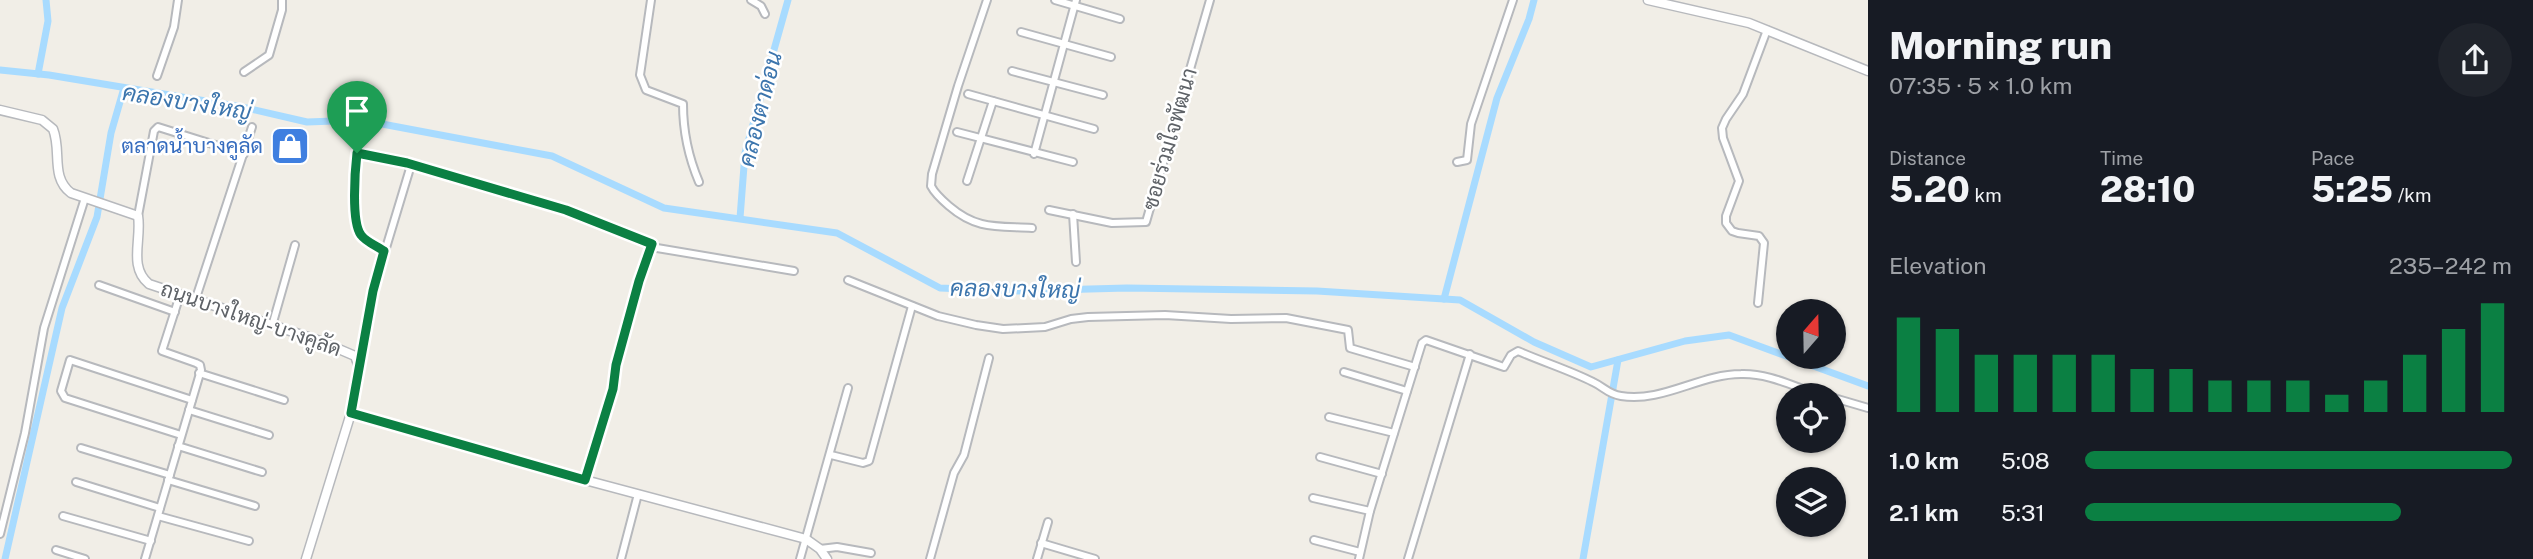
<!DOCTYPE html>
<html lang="en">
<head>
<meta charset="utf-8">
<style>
	:root { --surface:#171b24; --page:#20242c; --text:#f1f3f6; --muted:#9ea1a6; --accent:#0b8043 }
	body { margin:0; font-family:"Public Sans",Sarabun,sans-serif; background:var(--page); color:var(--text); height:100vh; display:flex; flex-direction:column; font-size:26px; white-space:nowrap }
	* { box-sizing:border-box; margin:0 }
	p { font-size:23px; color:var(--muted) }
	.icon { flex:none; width:38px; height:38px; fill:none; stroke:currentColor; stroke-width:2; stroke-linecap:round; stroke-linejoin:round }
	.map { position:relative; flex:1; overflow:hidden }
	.details { display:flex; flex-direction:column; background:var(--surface); width:665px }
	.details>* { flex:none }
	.needle { width:46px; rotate:20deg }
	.tools { position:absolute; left:1776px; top:299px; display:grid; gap:14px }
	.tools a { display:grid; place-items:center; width:70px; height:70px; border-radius:50%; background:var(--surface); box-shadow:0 2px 5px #0004; font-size:35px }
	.pin { position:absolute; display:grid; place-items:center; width:60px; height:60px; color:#fff; margin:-72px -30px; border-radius:50% 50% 50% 0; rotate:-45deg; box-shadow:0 0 7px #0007 }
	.pin .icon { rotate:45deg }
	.round { display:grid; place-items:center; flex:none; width:74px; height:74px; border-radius:37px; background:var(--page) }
	.head { display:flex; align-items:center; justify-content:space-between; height:119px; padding:0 21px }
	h1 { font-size:38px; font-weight:800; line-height:52px }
	.metrics { display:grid; grid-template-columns:repeat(3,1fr); gap:10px; height:119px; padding:7px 21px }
	.metrics div { display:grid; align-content:center }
	.metrics b { font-size:35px; font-weight:800 }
	.metrics small { font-size:19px; font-weight:400 }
	.metrics p { font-size:19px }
	.chart { height:196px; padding:14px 21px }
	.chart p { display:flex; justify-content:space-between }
	.chart svg { width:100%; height:126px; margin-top:7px; stroke:var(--accent); stroke-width:6 }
	ul { padding:0 21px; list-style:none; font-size:23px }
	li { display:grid; grid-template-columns:112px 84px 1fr; align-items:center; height:52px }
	li i { height:18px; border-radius:9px; background:var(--accent) }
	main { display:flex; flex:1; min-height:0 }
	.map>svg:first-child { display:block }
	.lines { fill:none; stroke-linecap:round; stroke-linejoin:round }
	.canal { stroke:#a8dbff; stroke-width:7 }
	.minor-casing { stroke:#b7b9bd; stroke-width:10 }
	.tertiary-casing { stroke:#b7b9bd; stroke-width:11 }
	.minor { stroke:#fff; stroke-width:6 }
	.tertiary { stroke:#fff; stroke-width:8 }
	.route-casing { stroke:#fff; stroke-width:14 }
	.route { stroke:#0b8043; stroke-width:9 }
	.labels { text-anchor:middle; stroke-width:5; stroke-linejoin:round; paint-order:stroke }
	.street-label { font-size:21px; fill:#5e6267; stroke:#fff }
	.shop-label { font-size:21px; fill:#366cbe; stroke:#fff; text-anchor:end }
	.water-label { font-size:23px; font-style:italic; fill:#3c75ad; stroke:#fff }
</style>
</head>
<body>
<main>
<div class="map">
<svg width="1868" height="559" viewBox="0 0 1868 559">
	<rect width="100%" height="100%" fill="#f1eee7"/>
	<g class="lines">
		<!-- canal -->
		<g class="canal">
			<polyline points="0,70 49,75 242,107 307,122 361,120 552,156 664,208 837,233 940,288 1012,291 1127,288 1317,291 1460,300 1534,342 1591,367 1685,341 1729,335 1868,386"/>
			<polyline points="38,74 48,21 46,0"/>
			<polyline points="740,218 745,153 788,0"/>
			<polyline points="1444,299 1497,98 1529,19 1534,0"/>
			<polyline points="5,559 62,308 97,217 111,133 124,88"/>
			<polyline points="1583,559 1618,360"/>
		</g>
		<!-- minor casing -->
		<g class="minor-casing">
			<g id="minor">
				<path d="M651,0l-11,75 6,15 37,14c0,29 5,52 16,78"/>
				<polyline points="751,0 761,6 765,14"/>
				<path d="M987,0l-29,86 -26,88 -1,12c4,8 11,14 18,20 28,24 48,20 83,22"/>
				<polyline points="1055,0 1120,19"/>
				<polyline points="1021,32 1111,57"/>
				<polyline points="1012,71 1103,95"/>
				<polyline points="244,72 269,55 282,10 282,0"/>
				<polyline points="157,76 174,27 178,0"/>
				<polyline points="968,94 1094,129"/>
				<polyline points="957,132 1073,162"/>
				<path d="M358,139c-2,21 -8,80 3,96 4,7 16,11 23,16"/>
				<polyline points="357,153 411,165 373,291 359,361"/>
				<polyline points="1034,154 1076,0"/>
				<polyline points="1457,162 1467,160 1471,124 1513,0"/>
				<polyline points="411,165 585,216 600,224 652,244 639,281 616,365 613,389 585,480"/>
				<polyline points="967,181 993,101"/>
				<polyline points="1049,210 1112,223 1146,222 1210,0"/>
				<polyline points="1073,214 1076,262"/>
				<polyline points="138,216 154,131 158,127 244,154"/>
				<polyline points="651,247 794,271"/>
				<polyline points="848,280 938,316 976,325 1003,329 1045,327 1071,319 1088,317 1165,315 1231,319 1286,318 1348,330 1350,348 1415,367"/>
				<polyline points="99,285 175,312"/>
				<polyline points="195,301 252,127"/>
				<polyline points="1758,303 1764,243 1759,236 1738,233 1732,231 1726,223 1726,216 1739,181 1723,138 1722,128 1726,119 1743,94 1767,30"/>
				<polyline points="272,326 295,245"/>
				<polyline points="1344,372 1407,391"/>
				<polyline points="199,373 284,400"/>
				<polyline points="1834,398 1868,408"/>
				<polyline points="189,410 269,435"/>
				<polyline points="1329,417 1394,433"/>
				<polyline points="181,435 65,398 61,391 70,360 192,400"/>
				<polyline points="178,446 262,472"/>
				<polyline points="81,448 170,475"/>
				<polyline points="831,455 863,463 869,461 912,306"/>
				<polyline points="1320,457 1382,474"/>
				<polyline points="168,480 255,506"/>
				<polyline points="76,482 160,508"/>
				<polyline points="1313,498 1370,511"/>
				<polyline points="63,516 151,541"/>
				<polyline points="158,516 249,541"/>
				<polyline points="0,534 25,433 44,328 85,198"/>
				<polyline points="1314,540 1360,552"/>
				<polyline points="1041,543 1095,559"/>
				<polyline points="820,549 837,547 871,553"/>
				<polyline points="56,550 85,559"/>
				<polyline points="145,559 201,370 200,365 196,363 162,351 180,295"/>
				<polyline points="621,559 638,494"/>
				<polyline points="800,559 848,388"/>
				<polyline points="930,559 954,473 964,455 989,358"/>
				<polyline points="1037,559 1048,522"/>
				<path d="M1359,559l11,-48 52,-168 4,-3 75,26 3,1 7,-12 7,-4c25,11 51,19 75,31 11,5 15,12 28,14 41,7 79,-22 120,-22 29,-1 55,14 82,22"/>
				<polyline points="1408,559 1470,354"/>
			</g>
		</g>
		<!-- tertiary casing -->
		<g class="tertiary-casing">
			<g id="tertiary">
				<polyline points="1648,0 1749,23 1868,71"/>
				<path d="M0,110l42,10 11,9c9,22 -3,48 18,64l67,23c4,23 -10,51 11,68l171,57 35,15 4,11 -8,46 234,67 221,59 14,10 7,10"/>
				<polyline points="306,559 351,413"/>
			</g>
		</g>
		<!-- minor -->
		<use href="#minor" class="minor"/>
		<!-- tertiary -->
		<use href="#tertiary" class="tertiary"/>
	</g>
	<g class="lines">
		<!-- route casing -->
		<g class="route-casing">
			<path id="route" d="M357,153l50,10 159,47 86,34 -13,37 -23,84 -3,24 -28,91 -234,-67 22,-122 11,-40c-7,-5 -18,-9 -23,-16 -10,-13 -6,-65 -4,-82z"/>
		</g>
		<!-- route -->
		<use href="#route" class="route"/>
	</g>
	<!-- icons -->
	<defs>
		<g id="shop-square" transform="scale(2.0125)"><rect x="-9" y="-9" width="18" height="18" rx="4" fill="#3f7fe0" stroke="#fff"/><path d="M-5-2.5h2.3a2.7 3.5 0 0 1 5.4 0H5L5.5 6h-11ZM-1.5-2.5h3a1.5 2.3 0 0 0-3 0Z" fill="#fff"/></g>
	</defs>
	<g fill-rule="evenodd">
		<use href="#shop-square" x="290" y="146"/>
	</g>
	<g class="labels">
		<!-- street labels -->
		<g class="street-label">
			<text transform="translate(1170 139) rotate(-74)" y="7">ซอยร่วมใจพัฒนา</text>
			<text transform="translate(251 319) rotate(19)" y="7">ถนนบางใหญ่-บางคูลัด</text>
		</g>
		<!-- shop labels -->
		<g class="shop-label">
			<text x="263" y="153">ตลาดน้ำบางคูลัด</text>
		</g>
		<!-- water labels -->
		<g class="water-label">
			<text transform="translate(187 102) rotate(9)" y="8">คลองบางใหญ่</text>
			<text transform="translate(760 109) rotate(-76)" y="8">คลองตาด่อน</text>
			<text transform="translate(1015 289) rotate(1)" y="8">คลองบางใหญ่</text>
		</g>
	</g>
</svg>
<div class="tools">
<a><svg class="needle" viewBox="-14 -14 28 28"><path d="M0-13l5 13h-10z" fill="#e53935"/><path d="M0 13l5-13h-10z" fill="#9ea1a6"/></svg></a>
<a><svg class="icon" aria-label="locate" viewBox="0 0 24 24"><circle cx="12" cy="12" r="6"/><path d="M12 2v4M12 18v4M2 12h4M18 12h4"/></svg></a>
<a><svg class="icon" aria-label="layers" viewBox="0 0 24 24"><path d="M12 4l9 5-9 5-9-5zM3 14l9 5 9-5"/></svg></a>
</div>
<div class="pin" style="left:357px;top:153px;background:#1e9e55"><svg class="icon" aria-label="arrive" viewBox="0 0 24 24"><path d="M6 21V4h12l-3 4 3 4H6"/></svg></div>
</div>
<section class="details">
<div class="head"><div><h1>Morning run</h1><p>07:35 · 5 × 1.0 km</p></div><a class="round"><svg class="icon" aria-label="share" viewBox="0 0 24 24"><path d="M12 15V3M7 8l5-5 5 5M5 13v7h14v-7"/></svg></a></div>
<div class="metrics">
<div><p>Distance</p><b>5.20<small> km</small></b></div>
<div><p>Time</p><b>28:10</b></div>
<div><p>Pace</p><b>5:25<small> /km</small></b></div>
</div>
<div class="chart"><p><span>Elevation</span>235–242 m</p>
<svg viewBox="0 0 160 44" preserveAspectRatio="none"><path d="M5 44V11M15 44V15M25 44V24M35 44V24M45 44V24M55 44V24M65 44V29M75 44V29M85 44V33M95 44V33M105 44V33M115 44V38M125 44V33M135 44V24M145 44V15M155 44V6"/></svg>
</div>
<ul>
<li><b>1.0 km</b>5:08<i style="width:100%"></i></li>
<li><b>2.1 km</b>5:31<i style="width:74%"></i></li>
</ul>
</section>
</main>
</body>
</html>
